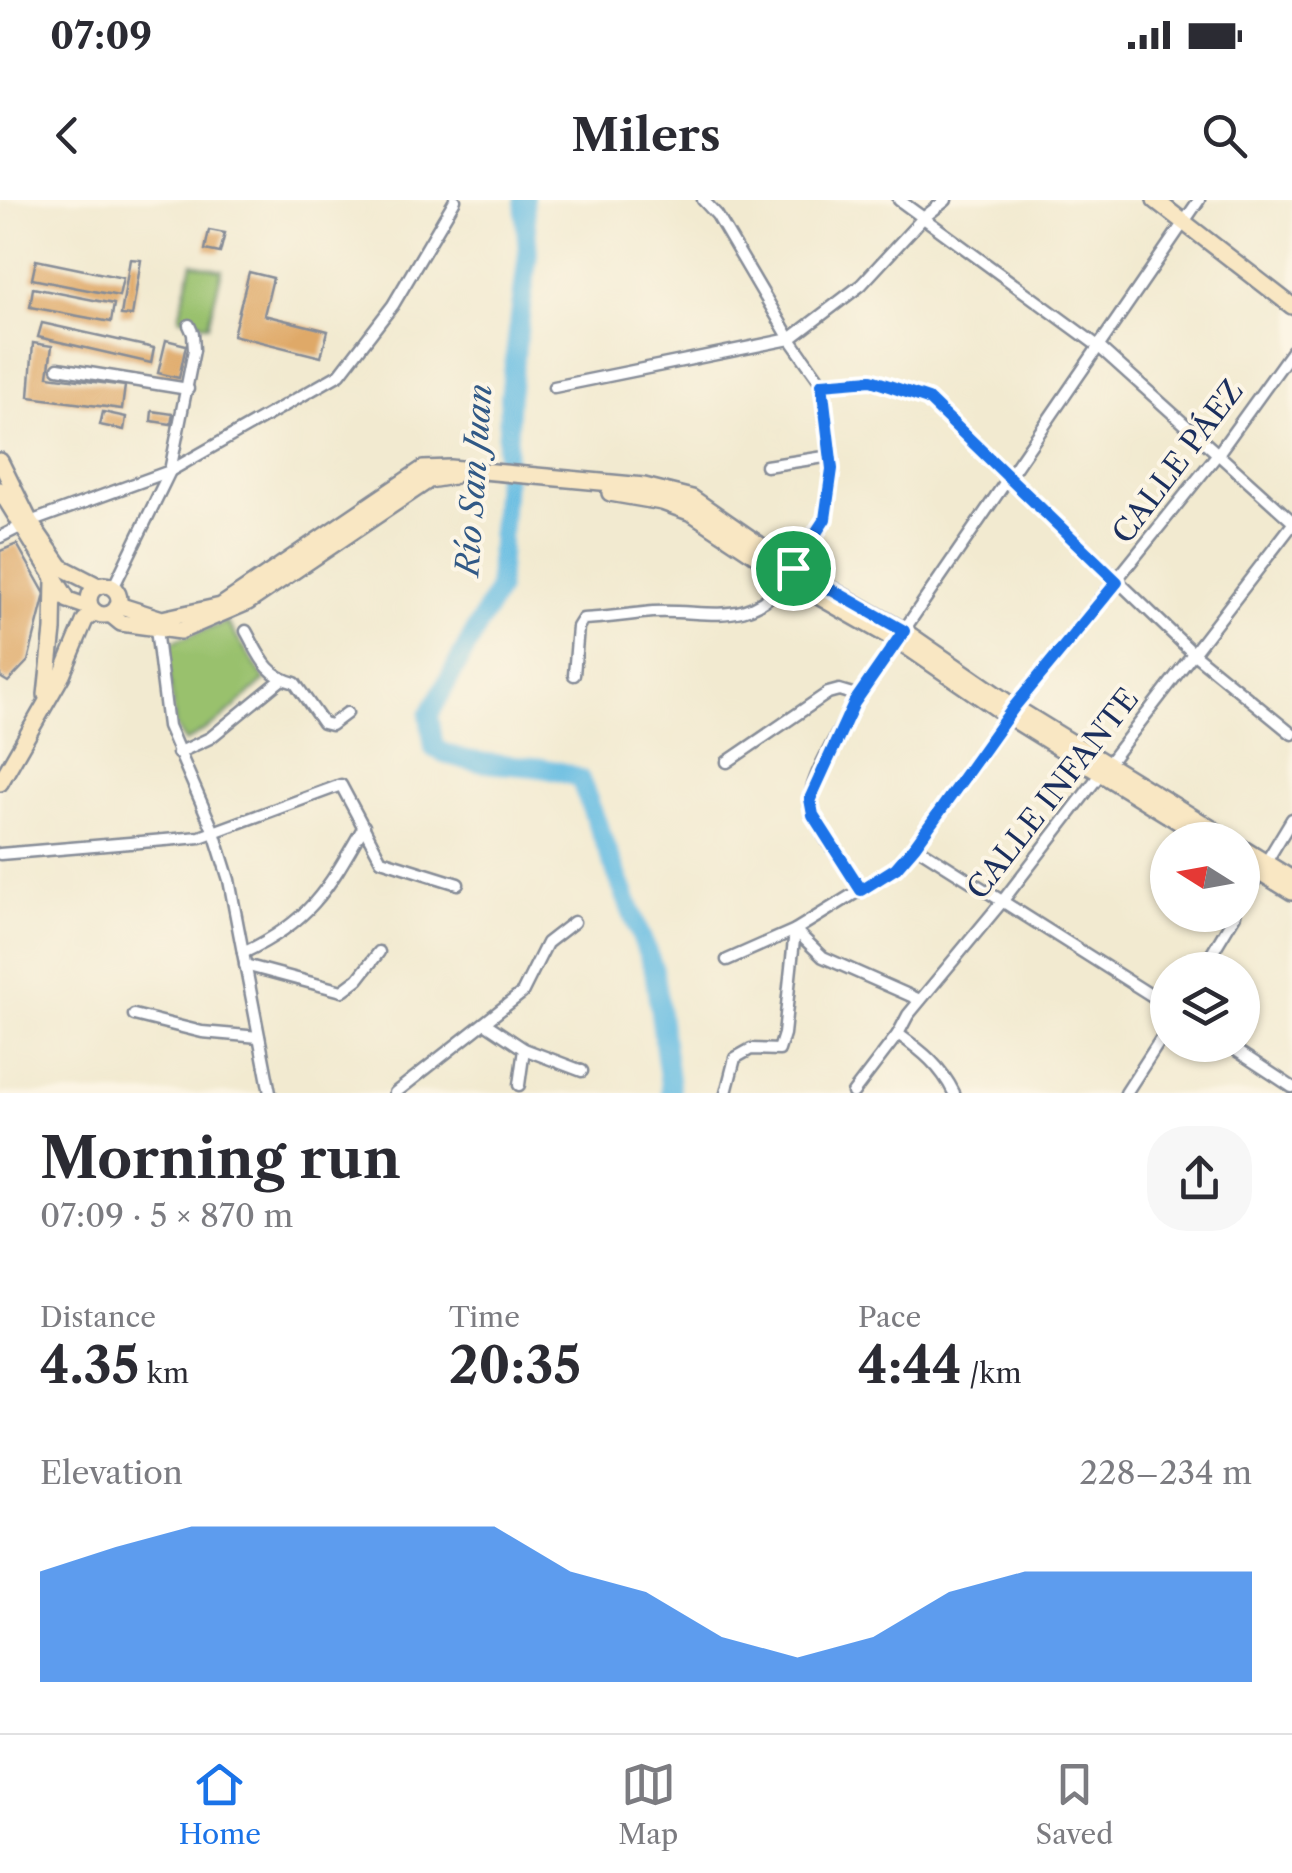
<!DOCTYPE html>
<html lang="en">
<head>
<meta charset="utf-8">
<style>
	:root { --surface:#fff; --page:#f7f7f7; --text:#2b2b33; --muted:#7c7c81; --line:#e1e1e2; --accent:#1a73e8 }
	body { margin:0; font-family:"Libre Caslon Text",serif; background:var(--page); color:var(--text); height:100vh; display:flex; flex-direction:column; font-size:38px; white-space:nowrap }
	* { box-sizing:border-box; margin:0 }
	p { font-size:32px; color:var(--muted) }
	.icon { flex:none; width:55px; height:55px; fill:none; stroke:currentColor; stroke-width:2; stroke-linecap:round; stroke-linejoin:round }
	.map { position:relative; height:893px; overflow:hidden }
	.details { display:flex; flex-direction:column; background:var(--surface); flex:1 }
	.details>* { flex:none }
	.needle { width:65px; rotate:281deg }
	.fabs { position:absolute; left:1150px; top:622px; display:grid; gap:20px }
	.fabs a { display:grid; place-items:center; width:110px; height:110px; border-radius:50%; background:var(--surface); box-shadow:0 2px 8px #0004; font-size:50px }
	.pin { position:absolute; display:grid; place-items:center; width:85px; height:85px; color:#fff; margin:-42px; border:5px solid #fff; border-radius:50%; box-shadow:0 2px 10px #0007 }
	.round { display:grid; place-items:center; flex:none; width:105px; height:105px; border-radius:40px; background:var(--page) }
	.headline { display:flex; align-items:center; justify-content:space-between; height:170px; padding:0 40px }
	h1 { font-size:55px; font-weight:700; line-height:75px }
	.metrics { display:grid; grid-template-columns:repeat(3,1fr); gap:15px; height:170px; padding:10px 40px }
	.metrics div { display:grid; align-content:center }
	.metrics b { font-size:50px; font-weight:700 }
	.metrics small { font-size:28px; font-weight:400 }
	.metrics p { font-size:28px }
	.chart { height:280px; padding:20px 40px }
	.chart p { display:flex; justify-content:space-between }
	.chart svg { width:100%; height:180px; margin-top:10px; fill:var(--accent); opacity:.7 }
	.status { display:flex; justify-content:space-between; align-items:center; height:70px; padding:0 50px; background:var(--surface); direction:ltr }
	.status svg { height:28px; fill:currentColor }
	header { display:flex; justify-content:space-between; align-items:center; height:130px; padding:0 40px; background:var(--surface); font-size:45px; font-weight:700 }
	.menu { display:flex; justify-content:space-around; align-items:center; height:140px; border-top:2px solid var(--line); background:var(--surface); font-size:28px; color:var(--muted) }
	.menu a { display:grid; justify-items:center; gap:5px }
	.menu .active { color:var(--accent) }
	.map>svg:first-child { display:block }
	.green { fill:#99c16d; stroke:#5a7866; stroke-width:2.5 }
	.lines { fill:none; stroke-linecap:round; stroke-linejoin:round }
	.river { stroke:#65bce2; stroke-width:20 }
	.building { fill:#dfa967 }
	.street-casing { stroke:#868c97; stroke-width:15 }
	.secondary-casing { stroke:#868c97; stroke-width:20 }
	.street { stroke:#fff; stroke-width:10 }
	.secondary { stroke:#f9e7c3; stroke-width:15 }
	.route-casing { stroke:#fff; stroke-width:20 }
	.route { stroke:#1a73e8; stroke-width:12 }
	.labels { text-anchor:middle; stroke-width:8; stroke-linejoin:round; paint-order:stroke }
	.street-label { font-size:30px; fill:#1b2f5e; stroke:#fcf5e5 }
	.water-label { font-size:32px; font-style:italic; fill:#315986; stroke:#fcf5e5 }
</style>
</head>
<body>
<div class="status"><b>07:09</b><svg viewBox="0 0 49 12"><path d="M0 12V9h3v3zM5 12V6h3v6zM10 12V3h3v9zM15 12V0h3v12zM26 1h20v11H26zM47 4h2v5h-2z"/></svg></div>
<header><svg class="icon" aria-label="back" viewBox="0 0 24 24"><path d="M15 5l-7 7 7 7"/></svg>Milers<svg class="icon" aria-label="search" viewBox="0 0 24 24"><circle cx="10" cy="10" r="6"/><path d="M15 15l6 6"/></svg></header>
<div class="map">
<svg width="1292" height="893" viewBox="0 0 1292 893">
	<rect width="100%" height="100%" fill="#fcf5e5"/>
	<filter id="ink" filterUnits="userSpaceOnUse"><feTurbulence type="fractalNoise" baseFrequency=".01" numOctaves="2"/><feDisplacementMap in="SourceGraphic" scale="20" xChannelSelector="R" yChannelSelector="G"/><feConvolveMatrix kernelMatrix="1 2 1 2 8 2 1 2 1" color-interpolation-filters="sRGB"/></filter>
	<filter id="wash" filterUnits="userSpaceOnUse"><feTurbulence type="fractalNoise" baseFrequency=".0048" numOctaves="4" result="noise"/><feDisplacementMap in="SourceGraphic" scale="40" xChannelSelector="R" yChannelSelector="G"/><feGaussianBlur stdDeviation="2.25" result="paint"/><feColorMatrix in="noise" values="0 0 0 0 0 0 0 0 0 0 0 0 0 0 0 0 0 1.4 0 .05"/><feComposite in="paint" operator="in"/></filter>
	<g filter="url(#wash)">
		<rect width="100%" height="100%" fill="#f2ead0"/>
		<!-- green -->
		<g class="green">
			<polygon points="192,63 222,70 208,125 179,117"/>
			<path d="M227,422l38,58 -46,41 -34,21 -10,-17 -9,-79c18,-11 41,-15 61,-24z"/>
		</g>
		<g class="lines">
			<!-- river -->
			<path class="river" d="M524,0l4,53 -18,143 -12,194 -69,125 5,33c45,25 99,9 146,31l74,191 17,123"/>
		</g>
		<g id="blocks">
			<!-- building -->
			<g class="building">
				<polygon points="209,30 225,33 220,53 205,50"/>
				<polygon points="130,59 141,60 132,116 121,115"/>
				<polygon points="36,60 123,78 119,96 32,79"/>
				<polygon points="249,72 273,78 264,115 328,131 321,157 233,135"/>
				<polygon points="33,88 114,104 111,122 30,107"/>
				<polygon points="42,123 154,148 151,163 38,137"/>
				<polygon points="166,140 186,145 179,178 158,173"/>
				<polygon points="33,143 52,146 48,176 125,186 122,209 29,197"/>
				<polygon points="152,211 173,214 171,224 151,221"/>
				<polygon points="103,212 126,217 124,230 100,225"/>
				<polygon points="17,344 45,394 28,461 8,482 0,477 0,351"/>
			</g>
		</g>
	</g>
	<g filter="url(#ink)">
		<use href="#blocks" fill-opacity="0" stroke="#868c97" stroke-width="2.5"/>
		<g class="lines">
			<!-- street casing -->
			<g class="street-casing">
				<g id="street">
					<polyline points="703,0 717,15 790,139 822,184 832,269 825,319 793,368"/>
					<polyline points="899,0 1098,146 1292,321"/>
					<polyline points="58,168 188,189"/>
					<polyline points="822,184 871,180 928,199 1194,454 1292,534"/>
					<polyline points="554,187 790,139 861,85 922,19 946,0"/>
					<polyline points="766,266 831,256"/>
					<polyline points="0,337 30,322 170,271 340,174 393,105 455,0"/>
					<polyline points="113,388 170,271 194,150 193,134 189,125"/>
					<polyline points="156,429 168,526 214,632 229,680 270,893"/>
					<path d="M246,431c14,25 20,45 49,52l28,40 8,2 16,-12"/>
					<path d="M574,475l4,-48 5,-8c24,-1 47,-5 70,-7 55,-3 97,18 135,-35"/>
					<polyline points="178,553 210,538 281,480"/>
					<polyline points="727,562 828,493 839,490 859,496"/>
					<polyline points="915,646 1168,806"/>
					<polyline points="0,654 200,637 341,585 381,660 458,684"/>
					<path d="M861,690c-13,-22 -49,-63 -51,-87 -1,-25 32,-76 44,-100l345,-503"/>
					<polyline points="1242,702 1292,619"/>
					<path d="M243,753c68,-32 85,-64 121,-127"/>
					<polyline points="727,760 795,730 823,757 920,800"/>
					<polyline points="245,765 342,791 358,779 379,752"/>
					<polyline points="1202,770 1235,715"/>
					<polyline points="134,815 202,832 259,837"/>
					<polyline points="485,823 524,849 582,871"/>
					<path d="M898,834c24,17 43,32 56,59"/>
					<polyline points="1228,845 1292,887"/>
					<polyline points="519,885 524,849"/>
					<polyline points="395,893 522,793 547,743 574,722"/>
					<polyline points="726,893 735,858 751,849 779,850 784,834 795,730 896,668 915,646 1014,507 1217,255 1292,151"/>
					<polyline points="853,893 898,834 908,815 1001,703 1292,325"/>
					<polyline points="1126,893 1168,828"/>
				</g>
			</g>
			<!-- secondary casing -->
			<g class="secondary-casing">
				<g id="secondary">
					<polyline points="1155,0 1292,106"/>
					<polyline points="0,261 30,322 61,367 98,386"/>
					<polyline points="0,290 68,400 91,408"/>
					<polyline points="610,293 662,302 692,313 816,395 906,446 1008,516 1208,640"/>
					<circle cx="104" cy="400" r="15"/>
					<polyline points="118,405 162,419 221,406 423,269 450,268 644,286 692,298 793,368 904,431 1014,507 1230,640"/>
					<polyline points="110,414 121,423 180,431 248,402 429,280 453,276"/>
					<polyline points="46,495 53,430 54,379"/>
					<polyline points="0,583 62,475 85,420 95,412"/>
					<polyline points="1242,648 1292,679"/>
					<polyline points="1242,661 1292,692"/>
				</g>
			</g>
			<!-- street -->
			<use href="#street" class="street"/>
			<!-- secondary -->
			<use href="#secondary" class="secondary"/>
		</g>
	</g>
	<g class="lines" filter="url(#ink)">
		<!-- route casing -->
		<g class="route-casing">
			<polygon id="route" points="871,180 928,199 1117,382 1014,507 915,646 896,668 861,690 813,615 810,599 854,503 904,431 793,368 825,319 832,269 822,184"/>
		</g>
		<!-- route -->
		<use href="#route" class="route"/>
	</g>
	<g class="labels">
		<!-- street labels -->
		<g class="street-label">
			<text transform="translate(1178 262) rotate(-53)" y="10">CALLE PÁEZ</text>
			<text transform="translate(1053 594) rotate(-52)" y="10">CALLE INFANTE</text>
		</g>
		<!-- water labels -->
		<g class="water-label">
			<text transform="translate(474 280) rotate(-86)" y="11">Río San Juan</text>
		</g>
	</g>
</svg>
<div class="fabs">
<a><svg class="needle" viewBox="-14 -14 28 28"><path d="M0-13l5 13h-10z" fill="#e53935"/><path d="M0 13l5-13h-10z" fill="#7c7c81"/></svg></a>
<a><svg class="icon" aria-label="layers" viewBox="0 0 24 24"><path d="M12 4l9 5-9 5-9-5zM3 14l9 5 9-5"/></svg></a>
</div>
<div class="pin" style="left:793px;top:368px;background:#1e9e55"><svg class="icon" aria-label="arrive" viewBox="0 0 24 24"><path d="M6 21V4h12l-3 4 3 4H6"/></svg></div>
</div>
<section class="details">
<div class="headline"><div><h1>Morning run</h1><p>07:09 · 5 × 870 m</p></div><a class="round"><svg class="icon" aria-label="share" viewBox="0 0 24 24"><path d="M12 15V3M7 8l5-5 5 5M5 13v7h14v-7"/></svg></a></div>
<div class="metrics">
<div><p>Distance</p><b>4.35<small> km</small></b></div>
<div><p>Time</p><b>20:35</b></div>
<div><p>Pace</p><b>4:44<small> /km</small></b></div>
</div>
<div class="chart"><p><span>Elevation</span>228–234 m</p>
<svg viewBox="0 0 160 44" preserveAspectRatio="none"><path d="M0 44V17L10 11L20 6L30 6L40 6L50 6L60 6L70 17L80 22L90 33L100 38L110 33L120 22L130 17L140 17L150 17L160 17V44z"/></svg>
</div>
</section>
<nav class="menu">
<a class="active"><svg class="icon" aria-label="home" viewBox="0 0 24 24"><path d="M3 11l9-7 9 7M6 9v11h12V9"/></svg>Home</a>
<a><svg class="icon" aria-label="map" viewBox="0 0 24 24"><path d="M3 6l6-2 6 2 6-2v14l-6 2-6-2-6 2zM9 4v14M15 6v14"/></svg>Map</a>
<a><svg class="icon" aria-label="saved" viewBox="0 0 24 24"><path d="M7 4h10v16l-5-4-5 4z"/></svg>Saved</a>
</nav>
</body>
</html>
